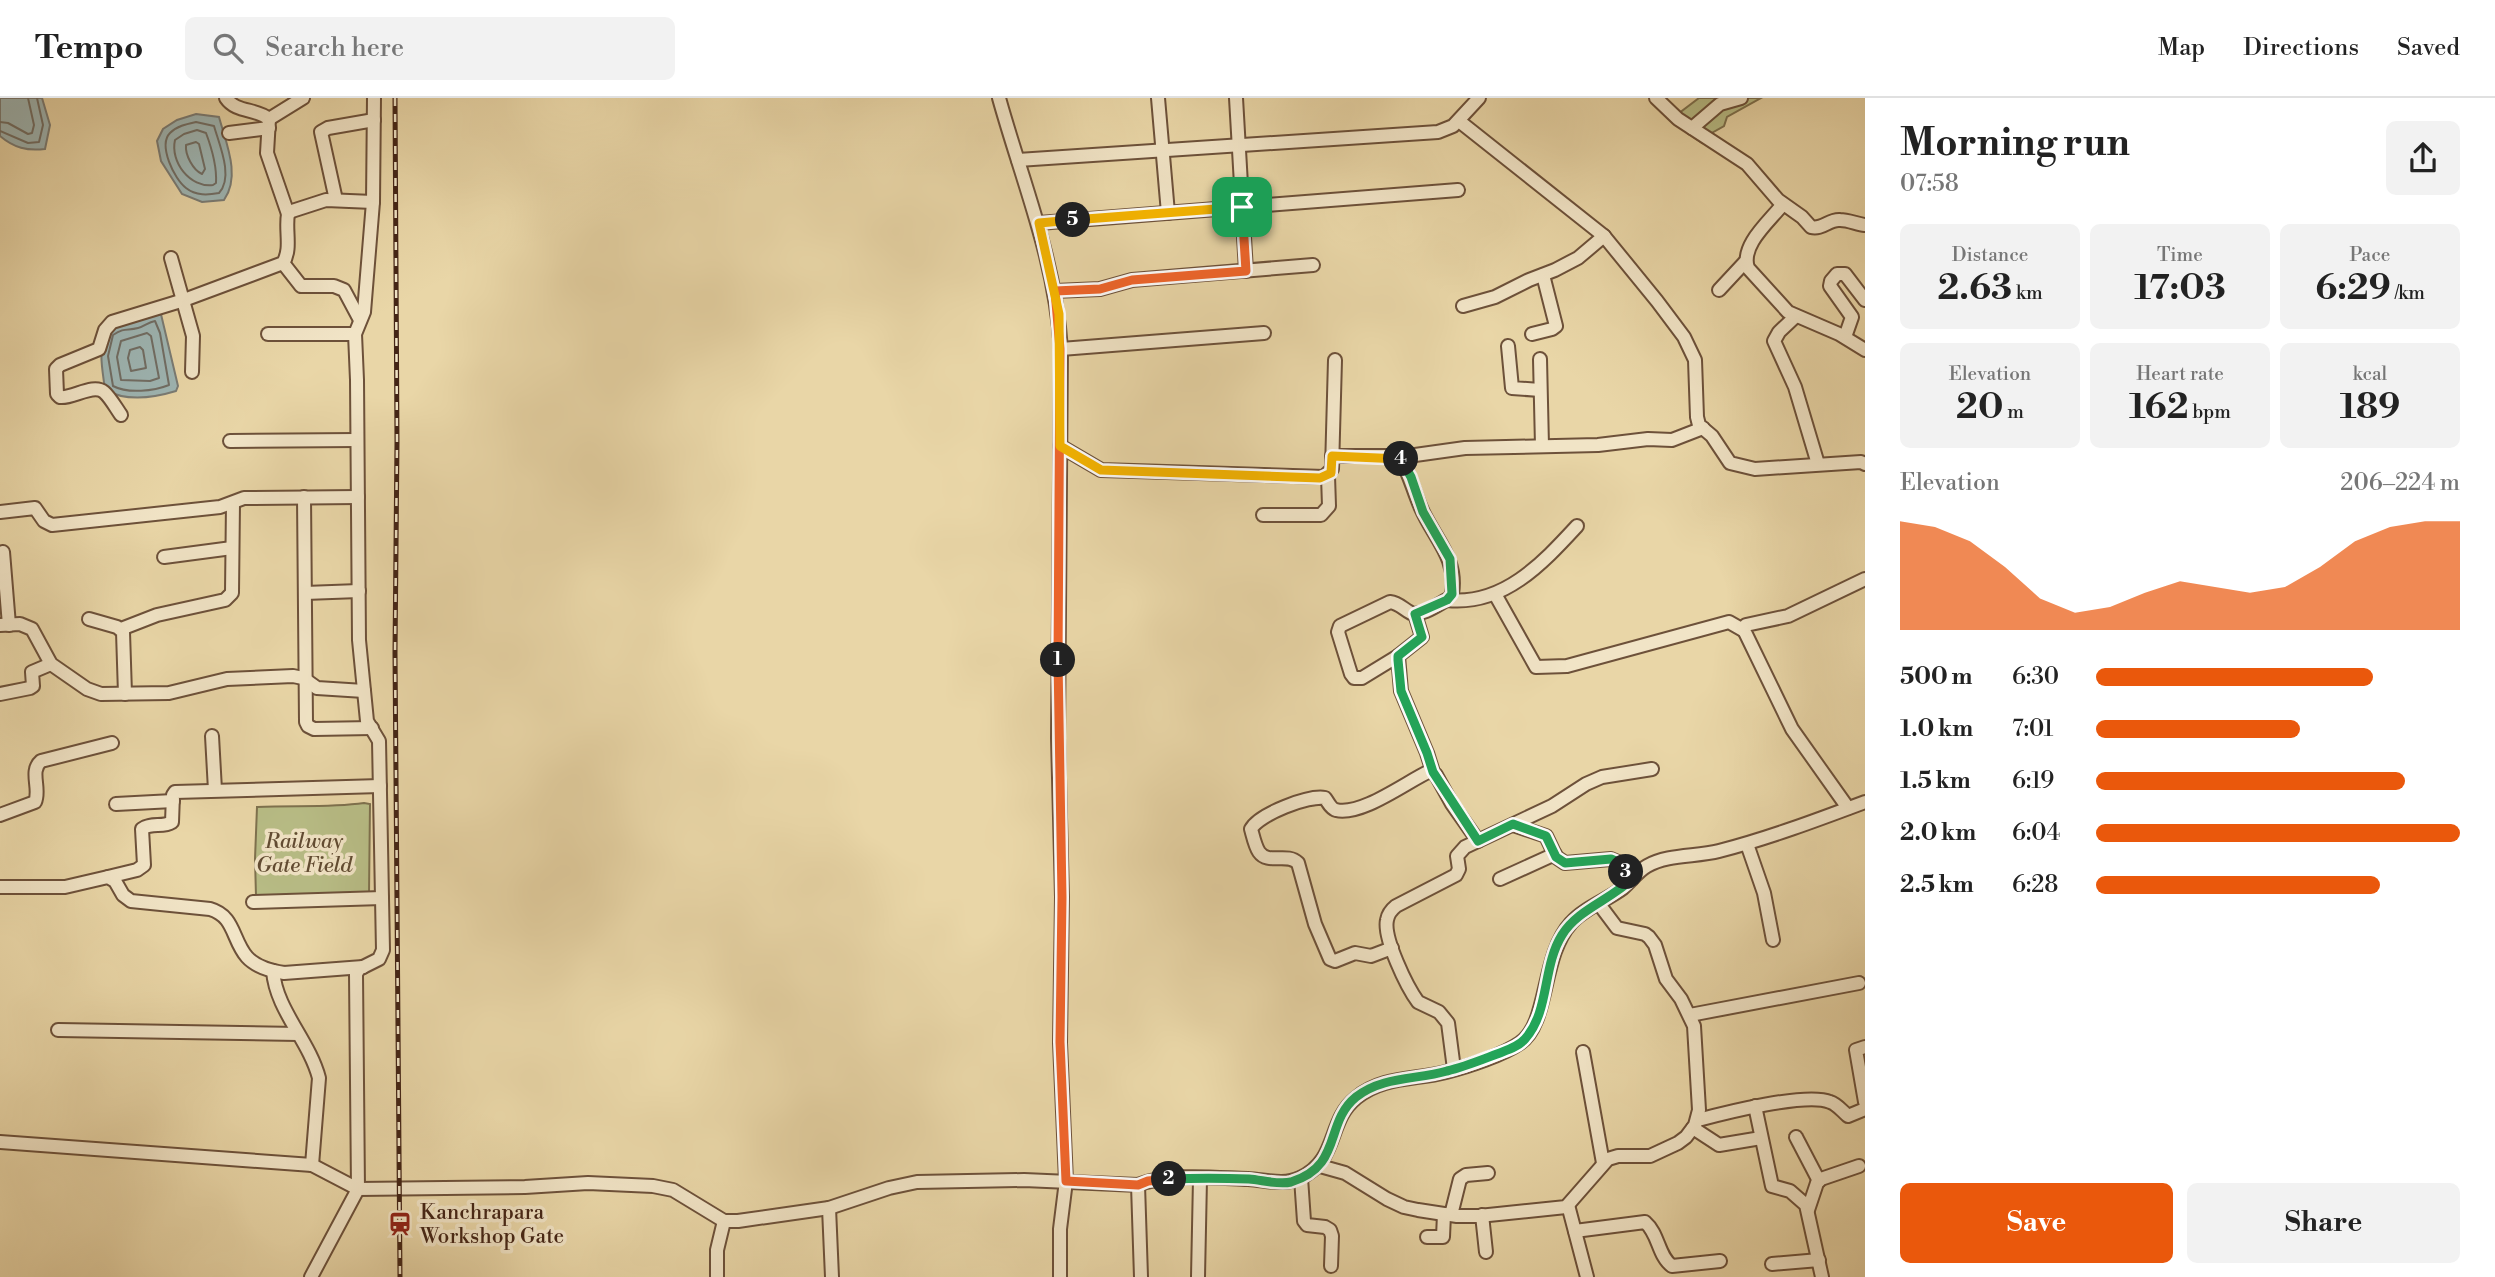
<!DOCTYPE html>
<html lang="en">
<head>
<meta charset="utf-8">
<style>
	:root { --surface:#fff; --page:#f2f2f2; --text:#222; --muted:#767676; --line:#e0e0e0; --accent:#ea580c }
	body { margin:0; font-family:"Libre Bodoni",serif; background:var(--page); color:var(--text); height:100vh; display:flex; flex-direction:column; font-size:26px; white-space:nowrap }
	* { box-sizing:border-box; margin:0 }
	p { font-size:23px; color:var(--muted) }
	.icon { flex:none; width:38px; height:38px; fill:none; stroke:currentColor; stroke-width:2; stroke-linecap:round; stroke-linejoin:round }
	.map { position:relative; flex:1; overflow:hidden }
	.details { display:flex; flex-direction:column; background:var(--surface); width:630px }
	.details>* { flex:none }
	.pin { position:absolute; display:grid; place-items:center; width:60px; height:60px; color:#fff; margin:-30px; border-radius:14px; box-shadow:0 4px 10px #0006 }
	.km { position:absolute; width:35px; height:35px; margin:-18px; border-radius:50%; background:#222; color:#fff; font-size:19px; line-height:35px; text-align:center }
	.round { display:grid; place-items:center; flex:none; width:74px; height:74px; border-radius:10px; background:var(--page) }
	.overview { display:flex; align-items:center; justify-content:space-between; height:119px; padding:0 35px }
	h1 { font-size:38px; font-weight:700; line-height:52px }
	.stats { display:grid; grid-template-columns:repeat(3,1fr); gap:10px; height:119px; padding:7px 35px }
	.stats div { display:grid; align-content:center; border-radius:10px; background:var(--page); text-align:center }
	.stats b { font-size:35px; font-weight:700 }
	.stats small { font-size:19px; font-weight:400 }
	.stats p { font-size:19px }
	.chart { height:196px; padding:14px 35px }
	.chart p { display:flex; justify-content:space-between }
	.chart svg { width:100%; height:126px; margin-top:7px; fill:var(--accent); opacity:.7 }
	.action { display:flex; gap:14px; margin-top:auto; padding:14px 35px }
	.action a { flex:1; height:80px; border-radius:10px; background:var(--accent); color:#fff; font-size:28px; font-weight:700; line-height:80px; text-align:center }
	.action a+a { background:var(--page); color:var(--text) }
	ul { padding:0 35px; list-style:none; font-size:23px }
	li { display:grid; grid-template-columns:112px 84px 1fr; align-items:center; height:52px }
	li i { height:18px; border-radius:9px; background:var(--accent) }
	header { display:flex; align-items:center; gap:42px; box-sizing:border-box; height:98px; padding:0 35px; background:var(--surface); border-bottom:2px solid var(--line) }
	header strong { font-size:33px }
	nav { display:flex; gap:38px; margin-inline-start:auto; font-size:24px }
	.search { width:490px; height:63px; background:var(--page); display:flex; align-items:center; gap:18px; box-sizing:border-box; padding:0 24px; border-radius:10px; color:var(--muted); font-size:26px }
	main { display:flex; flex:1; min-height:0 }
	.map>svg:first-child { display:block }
	.green { fill:#b8bd86; stroke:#7e714e; stroke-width:2 }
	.water { fill:#9eb6b4; stroke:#7a7c75; stroke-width:2 }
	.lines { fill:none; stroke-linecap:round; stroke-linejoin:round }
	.shore { stroke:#716e65; stroke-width:2 }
	.minor-casing { stroke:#6d513a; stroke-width:16 }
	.minor { stroke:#f1e4c6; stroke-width:12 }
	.rail-casing { stroke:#442516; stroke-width:5 }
	.rail { stroke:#f1e4c6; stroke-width:2.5; stroke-dasharray:8; stroke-linecap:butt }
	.split-1-casing { stroke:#fff; stroke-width:14 }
	.split-2-casing { stroke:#fff; stroke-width:14 }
	.split-3-casing { stroke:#fff; stroke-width:14 }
	.split-4-casing { stroke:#fff; stroke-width:14 }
	.split-5-casing { stroke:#fff; stroke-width:14 }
	.split-6-casing { stroke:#fff; stroke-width:14 }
	.split-1 { stroke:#f0652b; stroke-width:9 }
	.split-2 { stroke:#f0652b; stroke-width:9 }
	.split-3 { stroke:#22a559; stroke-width:9 }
	.split-4 { stroke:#22a559; stroke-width:9 }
	.split-5 { stroke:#f5b400; stroke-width:9 }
	.split-6 { stroke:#f5b400; stroke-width:9 }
	.labels { text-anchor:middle; stroke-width:7; stroke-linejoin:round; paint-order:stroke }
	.park-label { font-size:21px; font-style:italic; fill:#614b32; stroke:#f1e4c6 }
	.poi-label { font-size:21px; fill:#442516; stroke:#f1e4c6; text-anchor:start }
</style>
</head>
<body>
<header>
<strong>Tempo</strong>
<div class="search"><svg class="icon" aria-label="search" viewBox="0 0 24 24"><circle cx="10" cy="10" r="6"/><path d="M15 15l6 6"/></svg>Search here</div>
<nav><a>Map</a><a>Directions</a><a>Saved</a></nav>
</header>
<main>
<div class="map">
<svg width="1865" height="1179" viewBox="0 0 1865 1179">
	<rect width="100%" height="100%" fill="#e9d6a7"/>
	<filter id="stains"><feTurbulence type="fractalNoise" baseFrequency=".00286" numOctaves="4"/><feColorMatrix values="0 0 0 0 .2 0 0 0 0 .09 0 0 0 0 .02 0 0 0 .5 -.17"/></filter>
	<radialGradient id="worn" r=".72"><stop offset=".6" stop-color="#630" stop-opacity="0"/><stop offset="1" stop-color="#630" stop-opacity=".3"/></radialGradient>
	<!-- green -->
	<g class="green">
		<polygon points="1699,0 1761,0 1727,19 1724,28 1710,36 1702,45 1689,36 1674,19"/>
		<path d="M364,705l6,1 -1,91 -113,1 -1,-37 2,-52c36,-2 71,1 107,-4z"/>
	</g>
	<!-- water -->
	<g class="water">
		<path d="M0,0h42l8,27 -5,24c-18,2 -31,-1 -45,-13z"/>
		<path d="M196,16l23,3c7,26 22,59 5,83l-22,2 -20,-8 -21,-33 -4,-20 6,-12 14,-9z"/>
		<path d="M160,212l18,76 -2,5c-23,7 -49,11 -71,-1 -2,-18 -8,-42 2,-58 5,-8 19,-10 26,-13l2,3z"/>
	</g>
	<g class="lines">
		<!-- shore -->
		<g class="shore">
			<polyline points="0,24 8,25 28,36 32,35 34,27 28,0"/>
			<path d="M196,24l18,4c5,18 20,51 5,67 -11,2 -23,3 -33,-5 -12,-9 -28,-43 -16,-55 7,-7 17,-9 26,-11z"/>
			<path d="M197,32l9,3c6,16 11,33 10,50l-3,2c-23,3 -43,-23 -38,-45l9,-6z"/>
			<polyline points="0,33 28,45 39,44 43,27 37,0"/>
			<path d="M196,44l3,2 6,25 -3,5c-9,-4 -17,-19 -16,-29z"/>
			<path d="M155,223l5,12 9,52c-15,6 -41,9 -56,1l-5,-30 5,-21c12,-8 14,-4 25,-7 6,-1 10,-6 17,-7z"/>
			<polygon points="147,235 151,238 159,280 150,283 121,282 117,259 121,243"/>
			<polygon points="140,249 143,252 146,270 131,273 128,260 130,252"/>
		</g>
		<!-- minor casing -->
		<g class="minor-casing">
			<g id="minor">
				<path d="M226,0c10,15 30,10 43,21l-2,34 21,61"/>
				<path d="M999,0c24,86 56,160 62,251l-3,389 4,159 -2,146 6,138 -6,48v48"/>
				<polyline points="1158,0 1168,115"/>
				<polyline points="1236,0 1246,173"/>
				<path d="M1656,0l22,21 69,45 31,36 24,17 9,10c11,3 18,-8 29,-7 8,0 17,4 25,5"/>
				<polyline points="269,21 303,0"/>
				<polyline points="1459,23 1604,138 1657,203 1684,239 1695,262 1697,319 1699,327 1712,338 1730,365 1755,371 1861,364 1865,366"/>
				<polyline points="1692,30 1720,6 1741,0"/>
				<polyline points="229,35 269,30"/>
				<polyline points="1018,62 1438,34 1453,28 1479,0"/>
				<polyline points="336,102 321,34 328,30 374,22"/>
				<path d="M1783,106c-13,17 -43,41 -35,64l40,44 51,22 26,16"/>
				<polyline points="1039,125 1458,92"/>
				<polyline points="171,160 193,238 192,274"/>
				<polyline points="283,165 301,188 334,188 344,192 360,222"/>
				<polyline points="1719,192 1746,163"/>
				<polyline points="1055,193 1100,191 1132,182 1313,167"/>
				<polyline points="1463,208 1495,199 1529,182 1555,172 1578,160 1604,138"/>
				<polyline points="1796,218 1779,234 1774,243 1795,289 1818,366"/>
				<polyline points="268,236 355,236"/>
				<polyline points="1532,236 1552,231 1556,228 1543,177"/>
				<polyline points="1845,239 1852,219 1830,188 1831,183 1837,176 1845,176 1865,202"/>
				<polyline points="1508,248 1512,290 1540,292"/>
				<polyline points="1061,251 1264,235"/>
				<polyline points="1540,261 1542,348"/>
				<path d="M121,317c-5,-7 -11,-18 -17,-23 -11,-9 -32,7 -44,5l-3,-3 -1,-25 4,-4 39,-16 6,-19 7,-8 72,-22 99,-37c9,-14 2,-33 5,-49l4,-3 34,-11 47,2"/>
				<polyline points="230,343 357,342"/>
				<polyline points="1060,348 1101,372 1324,379 1332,371 1335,262"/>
				<polyline points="1332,358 1408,358 1465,350 1598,347 1648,341 1672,342 1703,330"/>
				<polyline points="304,399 306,624 308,628 314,631 372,630"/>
				<polyline points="0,414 35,410 44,423 52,427 220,409 244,400 358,399"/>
				<polyline points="1263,417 1321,417 1329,408 1328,378"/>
				<polyline points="3,454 9,527"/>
				<polyline points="164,459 232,450"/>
				<polyline points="305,495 359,493"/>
				<polyline points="1495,496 1536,569 1567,568 1729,524 1743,532"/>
				<path d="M1447,502c56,6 95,-36 130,-74"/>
				<polyline points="1415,516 1422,539 1398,558 1401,593 1427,655 1433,674"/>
				<polyline points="89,521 117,529 123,534 125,596"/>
				<polyline points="0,527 20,526 32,531 51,566 87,591 101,596 169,595 227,581 293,578 303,580 317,590 364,593"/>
				<polyline points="121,531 157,517 225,502 232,495 233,405"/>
				<path d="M1398,558l-36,22h-8l-3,-4 -13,-42 2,-6 50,-24c9,1 13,7 21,11 11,4 29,-10 39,-15l2,-4c6,-36 -18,-56 -31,-86 -8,-18 -11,-33 -21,-51"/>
				<polyline points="0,596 30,590 33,588 32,574 51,566"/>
				<polyline points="212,638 215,692"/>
				<polyline points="116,706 173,703"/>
				<polyline points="1848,710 1792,631 1743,530 1746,527 1788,518 1865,481"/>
				<path d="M0,717l35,-13c6,-13 -6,-31 6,-41l71,-18"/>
				<polyline points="1513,727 1546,738 1556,759 1565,765 1611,761 1618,764 1632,781"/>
				<polyline points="1747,746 1764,795 1773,842"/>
				<path d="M108,779l29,-7 7,-5 -2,-36c9,-7 21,-1 30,-7l1,-27 2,-3 205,-6"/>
				<polyline points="1500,781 1555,756"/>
				<path d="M0,789h65l43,-10 7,4 8,14 8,6 79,8c25,7 22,31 37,48 9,10 24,14 37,16l79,-6"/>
				<polyline points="253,804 382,800"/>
				<path d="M1392,850l-21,8 -16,-3 -20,8 -5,-2 -15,-35 -17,-61c-11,-11 -30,2 -39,-11 -4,-6 -6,-16 -8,-23 8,-15 58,-34 74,-31 3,4 6,11 11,12 26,6 70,-28 94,-39l6,4 16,29 26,37"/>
				<path d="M273,873c3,39 36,69 46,107l-7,87"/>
				<polyline points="1690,917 1859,885"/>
				<polyline points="58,932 298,936"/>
				<polyline points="1865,949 1856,952 1865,1004"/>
				<polyline points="1583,954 1603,1065"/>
				<path d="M1454,971l-6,-46 -9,-11 -21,-10c-11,-15 -35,-64 -31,-82 1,-6 4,-10 9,-14l60,-31 3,-6 -2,-13 8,-9 87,-41 34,-22 16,-7 50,-8"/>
				<polyline points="1755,1008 1772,1088 1790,1093 1806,1107 1822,1179"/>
				<path d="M1698,1022c26,-7 109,-28 132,-18 7,2 12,9 18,14l17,-7"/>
				<polyline points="1693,1030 1719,1047 1761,1040"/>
				<polyline points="1796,1039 1819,1083"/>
				<polyline points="0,1044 312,1067 358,1091 525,1089 588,1085 653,1088 673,1092 724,1123 738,1123 829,1110 889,1090 917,1084 1024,1082 1138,1087 1141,1179"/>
				<polyline points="1320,1068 1345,1075 1387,1101 1404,1109 1418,1112 1457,1118 1479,1118 1566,1109 1608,1061 1618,1058 1650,1058 1678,1045 1686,1039 1695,1027 1699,1012 1694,928 1681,901 1666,881 1655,847 1649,839 1645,836 1617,830 1599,806"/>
				<polyline points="1301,1080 1304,1123 1307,1127 1325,1129 1330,1132 1332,1138 1331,1168"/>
				<path d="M1138,1087c29,-12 78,-7 110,-6 18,1 36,7 52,-1 39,-18 27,-57 56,-80 26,-22 59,-18 90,-26 21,-5 57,-17 74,-29 29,-19 21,-87 51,-120 13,-15 36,-23 52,-35 8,-7 15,-17 24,-22 21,-12 49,-9 72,-15 50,-13 98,-31 146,-49"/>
				<polyline points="1568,1107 1587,1179"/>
				<polyline points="829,1110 832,1179"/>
				<polyline points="1808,1112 1817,1085 1821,1081 1859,1068"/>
				<polyline points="1451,1117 1460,1081 1466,1077 1488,1075"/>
				<polyline points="1482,1117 1486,1154"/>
				<path d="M1575,1133l70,-9c14,12 13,34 27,44l48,-5"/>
				<polyline points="1427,1139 1443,1139 1444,1116"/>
				<polyline points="1772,1166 1819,1162"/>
				<polyline points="311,1179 358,1091 356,876 359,871 379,861 383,852 379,643 367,623 359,542 357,282 355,236 364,214 373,104 374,0"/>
				<polyline points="717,1179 717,1152 724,1123"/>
				<polyline points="1198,1179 1200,1081"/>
			</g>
		</g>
		<!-- minor -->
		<use href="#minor" class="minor"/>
		<!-- rail casing -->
		<g class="rail-casing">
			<polyline id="rail" points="395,0 397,344 395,555 400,1179"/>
		</g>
		<!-- rail -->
		<use href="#rail" class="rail"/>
	</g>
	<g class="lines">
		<!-- split-1 casing -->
		<g class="split-1-casing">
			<polyline id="split-1" points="1058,562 1060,251 1055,193 1100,191 1132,182 1246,173 1242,109"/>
		</g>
		<!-- split-2 casing -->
		<g class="split-2-casing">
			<polyline id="split-2" points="1058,562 1062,799 1060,944 1066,1083 1138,1087 1148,1083 1169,1081"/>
		</g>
		<!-- split-3 casing -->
		<g class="split-3-casing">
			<path id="split-3" d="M1169,1081c26,-1 53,-1 80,0 13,1 29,6 42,3 52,-16 33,-59 65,-85 27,-21 60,-17 91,-26 17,-4 34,-11 50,-17 10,-4 21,-7 28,-15 25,-28 17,-72 37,-104 15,-25 48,-35 70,-56l-6,-7"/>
		</g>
		<!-- split-4 casing -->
		<g class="split-4-casing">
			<polyline id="split-4" points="1401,361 1411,379 1423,414 1450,461 1452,496 1447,502 1415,516 1422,539 1398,558 1398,562 1401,593 1427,655 1433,674 1478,743 1513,726 1546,738 1556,759 1565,765 1611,761 1618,764 1626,774"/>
		</g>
		<!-- split-5 casing -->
		<g class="split-5-casing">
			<polyline id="split-5" points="1073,122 1039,125 1059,216 1060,348 1101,372 1320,380 1331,375 1332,358 1401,361"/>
		</g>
		<!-- split-6 casing -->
		<g class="split-6-casing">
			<polyline id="split-6" points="1073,122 1242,109"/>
		</g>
		<!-- split-1 -->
		<use href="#split-1" class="split-1"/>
		<!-- split-2 -->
		<use href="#split-2" class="split-2"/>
		<!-- split-3 -->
		<use href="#split-3" class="split-3"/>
		<!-- split-4 -->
		<use href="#split-4" class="split-4"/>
		<!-- split-5 -->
		<use href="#split-5" class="split-5"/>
		<!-- split-6 -->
		<use href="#split-6" class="split-6"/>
	</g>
	<!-- icons -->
	<defs>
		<g id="station-bare" transform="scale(1.89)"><path d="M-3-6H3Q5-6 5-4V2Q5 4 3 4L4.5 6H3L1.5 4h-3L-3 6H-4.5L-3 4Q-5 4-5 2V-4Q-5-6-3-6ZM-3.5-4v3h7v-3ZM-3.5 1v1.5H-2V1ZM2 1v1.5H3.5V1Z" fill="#8f2418" stroke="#f1e4c6" stroke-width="2.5" paint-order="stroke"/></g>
	</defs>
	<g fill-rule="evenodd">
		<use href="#station-bare" x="400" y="1126"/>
	</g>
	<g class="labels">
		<!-- park labels -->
		<g class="park-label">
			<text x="304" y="750">Railway<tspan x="304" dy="24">Gate Field</tspan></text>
		</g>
		<!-- poi labels -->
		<g class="poi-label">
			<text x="420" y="1121">Kanchrapara<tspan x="420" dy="24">Workshop Gate</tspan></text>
		</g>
	</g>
	<rect width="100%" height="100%" filter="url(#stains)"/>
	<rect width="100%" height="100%" fill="url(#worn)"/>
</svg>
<div class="pin" style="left:1242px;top:109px;background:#1e9e55"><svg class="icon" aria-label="arrive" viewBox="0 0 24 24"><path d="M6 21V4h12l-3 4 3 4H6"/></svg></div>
<b class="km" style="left:1058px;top:562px">1</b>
<b class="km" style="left:1169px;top:1081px">2</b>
<b class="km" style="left:1626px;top:774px">3</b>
<b class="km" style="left:1401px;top:361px">4</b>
<b class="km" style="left:1073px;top:122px">5</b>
</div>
<section class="details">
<div class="overview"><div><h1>Morning run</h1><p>07:58</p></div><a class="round"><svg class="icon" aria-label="share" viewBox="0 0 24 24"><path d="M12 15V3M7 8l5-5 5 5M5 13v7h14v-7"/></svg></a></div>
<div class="stats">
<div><p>Distance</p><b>2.63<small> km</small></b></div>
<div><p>Time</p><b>17:03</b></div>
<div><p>Pace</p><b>6:29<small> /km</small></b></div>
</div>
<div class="stats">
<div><p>Elevation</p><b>20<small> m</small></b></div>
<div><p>Heart rate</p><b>162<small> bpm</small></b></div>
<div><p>kcal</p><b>189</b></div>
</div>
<div class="chart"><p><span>Elevation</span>206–224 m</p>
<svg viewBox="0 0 160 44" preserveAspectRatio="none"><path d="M0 44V6L10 8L20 13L30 22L40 33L50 38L60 36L70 31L80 27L90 29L100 31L110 29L120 22L130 13L140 8L150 6L160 6V44z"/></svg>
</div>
<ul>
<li><b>500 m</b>6:30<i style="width:76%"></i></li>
<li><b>1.0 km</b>7:01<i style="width:56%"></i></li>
<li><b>1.5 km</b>6:19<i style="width:85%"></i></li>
<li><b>2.0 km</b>6:04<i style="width:100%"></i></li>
<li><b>2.5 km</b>6:28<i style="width:78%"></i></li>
</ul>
<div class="action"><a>Save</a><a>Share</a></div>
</section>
</main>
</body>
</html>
